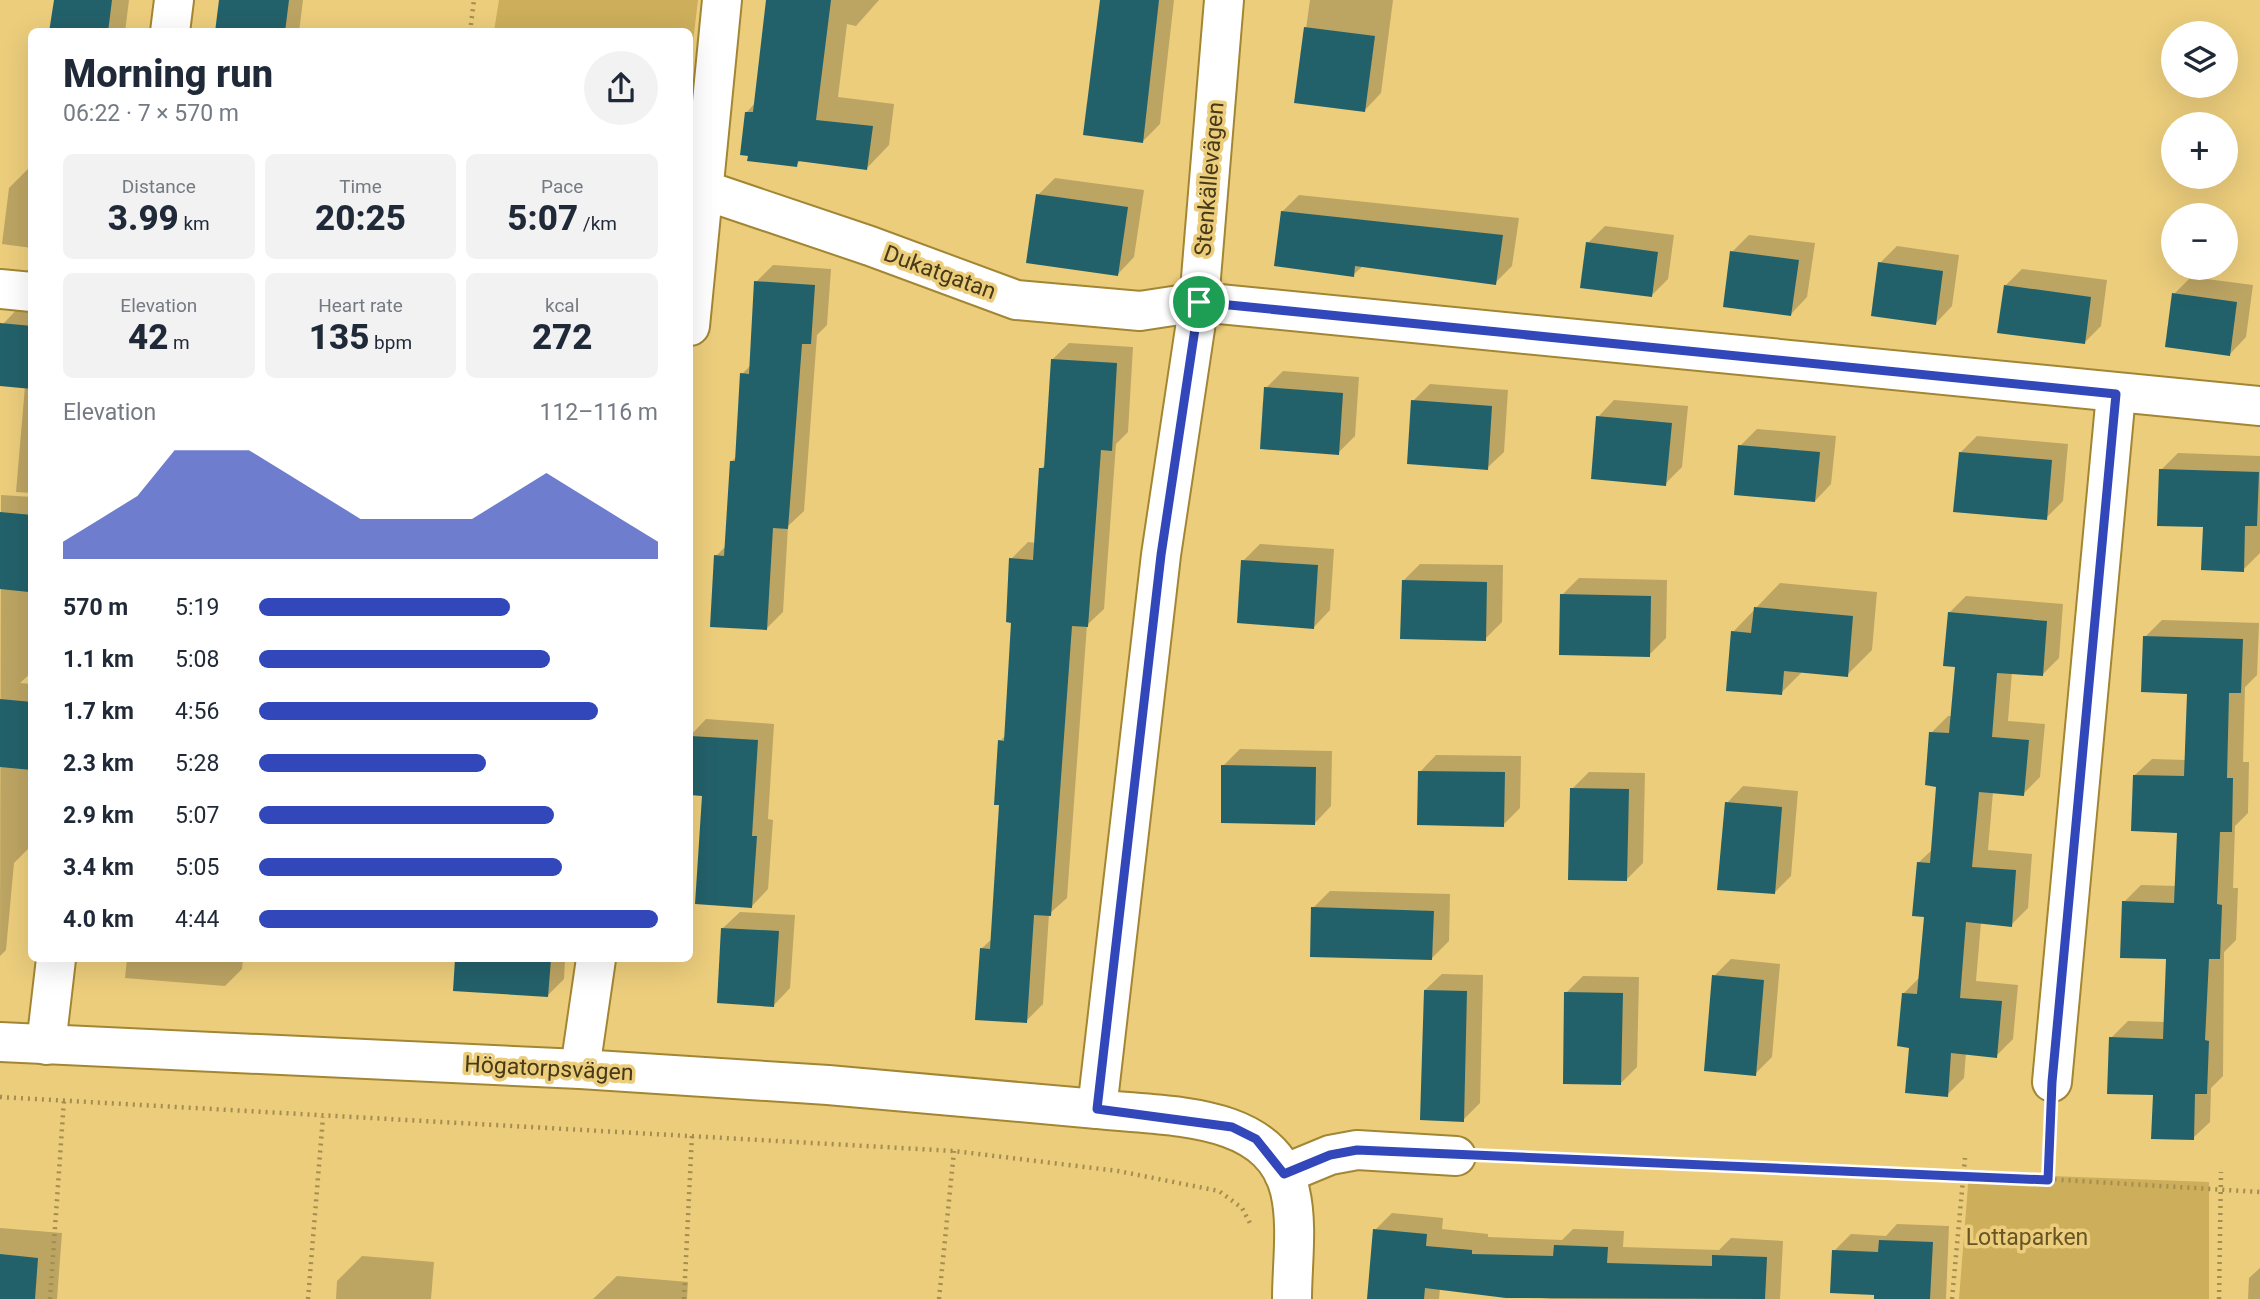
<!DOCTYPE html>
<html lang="en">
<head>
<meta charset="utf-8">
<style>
	:root { --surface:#fff; --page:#f2f2f3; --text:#1f2937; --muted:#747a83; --accent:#3247b9 }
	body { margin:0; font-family:Roboto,sans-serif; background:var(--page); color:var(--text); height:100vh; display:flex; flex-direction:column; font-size:26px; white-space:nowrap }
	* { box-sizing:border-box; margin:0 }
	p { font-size:23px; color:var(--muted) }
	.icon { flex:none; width:38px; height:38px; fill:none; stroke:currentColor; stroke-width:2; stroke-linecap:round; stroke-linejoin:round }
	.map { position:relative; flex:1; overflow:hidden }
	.side { position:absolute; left:28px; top:28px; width:665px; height:934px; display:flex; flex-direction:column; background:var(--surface); border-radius:10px; box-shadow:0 7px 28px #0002 }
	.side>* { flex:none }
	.buttons { position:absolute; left:2161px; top:21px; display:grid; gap:14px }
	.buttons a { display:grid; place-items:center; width:77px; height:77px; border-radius:50%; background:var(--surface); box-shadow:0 7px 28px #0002; font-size:35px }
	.pin { position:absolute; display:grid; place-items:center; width:60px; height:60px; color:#fff; margin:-30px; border:4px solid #fff; border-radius:50%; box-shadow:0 2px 7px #0007 }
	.round { display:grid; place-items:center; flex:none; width:74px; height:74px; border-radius:37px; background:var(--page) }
	.head { display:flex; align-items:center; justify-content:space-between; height:119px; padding:0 35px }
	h1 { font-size:38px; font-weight:800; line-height:52px }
	.figures { display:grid; grid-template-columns:repeat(3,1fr); gap:10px; height:119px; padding:7px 35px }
	.figures div { display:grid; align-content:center; border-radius:10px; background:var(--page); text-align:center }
	.figures b { font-size:35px; font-weight:800 }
	.figures small { font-size:19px; font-weight:400 }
	.figures p { font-size:19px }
	.chart { height:196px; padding:14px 35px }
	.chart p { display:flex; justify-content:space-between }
	.chart svg { width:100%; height:126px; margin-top:7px; fill:var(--accent); opacity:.7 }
	ul { padding:0 35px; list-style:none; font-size:23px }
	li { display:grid; grid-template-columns:112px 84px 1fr; align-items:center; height:52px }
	li i { height:18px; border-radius:9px; background:var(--accent) }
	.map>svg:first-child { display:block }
	.green { fill:#ccae5b }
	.shadow { fill:#0003 }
	.building { fill:#23616a }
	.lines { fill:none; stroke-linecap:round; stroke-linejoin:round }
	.street-casing { stroke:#a38633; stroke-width:42 }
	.path { stroke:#a48d50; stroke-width:4.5; stroke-dasharray:2 5; stroke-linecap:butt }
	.street { stroke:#fff; stroke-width:38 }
	.route-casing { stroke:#fff; stroke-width:14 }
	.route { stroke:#3247b9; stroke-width:9 }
	.labels { text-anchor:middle; stroke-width:7; stroke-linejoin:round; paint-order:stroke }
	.street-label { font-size:23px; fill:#463a18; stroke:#eccd7c }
	.park-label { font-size:23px; fill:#675525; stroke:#eccd7c }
</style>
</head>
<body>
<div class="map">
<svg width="2260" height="1299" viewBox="0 0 2260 1299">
	<rect width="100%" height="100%" fill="#eccd7c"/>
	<!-- green -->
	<g class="green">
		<polygon points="499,0 698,0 690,67 690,32 494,31"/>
		<polygon points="1969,1173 2209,1182 2209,1299 1959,1299"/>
	</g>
	<!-- shadow -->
	<g class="shadow">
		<polygon points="55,0 129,0 125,32 51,32"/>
		<polygon points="221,0 303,0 299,32 217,32"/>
		<polygon points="768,0 879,0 856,26 847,24 838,97 894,104 889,145 867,168 801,160 796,165 746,113 755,103"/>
		<polygon points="1102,0 1174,0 1160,124 1143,141"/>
		<polygon points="1310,0 1393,0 1381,93 1365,110 1296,101"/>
		<polygon points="29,168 32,248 2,244 9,188"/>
		<polygon points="1055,178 1144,190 1134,257 1118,274 1038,195"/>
		<polygon points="1299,195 1519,218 1512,266 1495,283 1363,266 1353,275 1282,212"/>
		<polygon points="1605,226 1674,235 1668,279 1652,295 1588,243"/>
		<polygon points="1749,235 1815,243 1807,297 1791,314 1732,252"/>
		<polygon points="1897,246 1959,255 1952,306 1936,323 1880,263"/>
		<polygon points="773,265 831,269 827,325 817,335 804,511 788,526 783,612 766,629 716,556 726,546 732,461 737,456 742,374 751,365 756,282"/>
		<polygon points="2022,269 2107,280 2101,326 2084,343 2005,286"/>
		<polygon points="2191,277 2253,285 2246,337 2230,354 2174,294"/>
		<polygon points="25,301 32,302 32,493 16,492 25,386 0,384 3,324"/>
		<polygon points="1069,343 1133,347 1128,432 1116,444 1104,609 1087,625 1067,898 1049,914 1043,1004 1026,1021 981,949 993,938 1001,804 1000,741 1006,735 1013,621 1011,559 1028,542 1036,543 1041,469 1046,464 1052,360"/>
		<polygon points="1283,371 1359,377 1355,436 1338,453 1266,388"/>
		<polygon points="1430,384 1508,390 1504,452 1487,468 1413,401"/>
		<polygon points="1614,400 1688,406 1682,467 1665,484 1598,417"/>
		<polygon points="1757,429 1836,436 1831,484 1815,501 1740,446"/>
		<polygon points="1977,436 2068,444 2063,501 2046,518 1960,453"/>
		<polygon points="2178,453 2260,456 2260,553 2243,570 2161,470"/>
		<polygon points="1,495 32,497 32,672 20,683 32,684 32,836 31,846 14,863 6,950 0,956"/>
		<polygon points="1260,544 1334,549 1330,610 1314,627 1243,561"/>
		<polygon points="1420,564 1503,565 1502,622 1485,639 1403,581"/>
		<polygon points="1579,578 1667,580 1666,638 1649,655 1562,595"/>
		<polygon points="1780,583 1877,592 1872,650 1847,675 1803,671 1781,693 1733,632"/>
		<polygon points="1966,596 2063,604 2059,658 2042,675 2012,672 2008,721 2045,724 2040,777 2023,794 1993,792 1988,850 2032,854 2028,908 2011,925 1981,922 1976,981 2018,985 2013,1039 1996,1056 1966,1053 1964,1078 1947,1095 1911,1046 1904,993 1920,977 1926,915 1918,863 1933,849 1938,785 1931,733 1948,716 1953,716 1957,665 1949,613"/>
		<polygon points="2162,620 2259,623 2257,675 2245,687 2243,762 2249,762 2248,813 2235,826 2233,888 2238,888 2236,940 2224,952 2223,1076 2211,1088 2210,1122 2193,1138 2111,1038 2128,1021 2166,1022 2168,958 2124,902 2141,885 2177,886 2179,831 2135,775 2152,759 2186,760 2188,692 2145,637"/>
		<polygon points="706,719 774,724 768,819 773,820 768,889 752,906 704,794 690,793 690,736"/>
		<polygon points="1240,749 1332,751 1331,806 1315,823 1223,766"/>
		<polygon points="1436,755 1521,756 1520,808 1503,825 1420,772"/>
		<polygon points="1589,772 1645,773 1643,863 1626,880 1572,789"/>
		<polygon points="1743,786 1798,791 1791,876 1774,893 1727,803"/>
		<polygon points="1330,891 1450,894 1449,941 1432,958 1313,908"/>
		<polygon points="740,912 795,915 790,988 774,1005 723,928"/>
		<polygon points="127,959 243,959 242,969 225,986 125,978"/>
		<polygon points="457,959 565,959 564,979 547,996"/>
		<polygon points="1731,959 1780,964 1772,1057 1755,1074 1714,976"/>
		<polygon points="1442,974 1483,975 1480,1103 1463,1120 1425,990"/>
		<polygon points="1583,976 1639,977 1637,1067 1620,1084 1566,993"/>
		<polygon points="1392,1213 1443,1218 1442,1229 1488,1234 1488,1237 1562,1240 1573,1229 1624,1231 1623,1247 1719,1250 1731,1238 1783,1241 1780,1299 1551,1299 1440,1288 1439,1299 1369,1299 1375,1230"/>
		<polygon points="1897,1224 1949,1226 1946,1299 1876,1299 1876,1293 1834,1251 1851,1234 1886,1236"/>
		<polygon points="0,1228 62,1233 57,1299 0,1299"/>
		<polygon points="362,1256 434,1262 431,1299 336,1299 337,1281"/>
		<polygon points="2260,1268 2260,1299 2248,1299 2249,1278"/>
		<polygon points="617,1276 688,1282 687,1299 593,1299"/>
	</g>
	<!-- building -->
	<g class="building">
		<polygon points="54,0 112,0 108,32 49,32"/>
		<polygon points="219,0 289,0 285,32 215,32"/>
		<polygon points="766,0 831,0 816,120 873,126 867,170 798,161 797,167 747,161 748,156 740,155 745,112 753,112"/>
		<polygon points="1100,0 1159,0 1143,143 1083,135"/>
		<polygon points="1304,27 1375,36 1365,112 1294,103"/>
		<polygon points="1036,194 1128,207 1118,276 1026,263"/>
		<polygon points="1281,211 1503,235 1496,285 1355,266 1354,277 1274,266"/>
		<polygon points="1586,242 1658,252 1652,297 1580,288"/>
		<polygon points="1730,251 1799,260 1791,316 1723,307"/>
		<polygon points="1878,262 1943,271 1936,325 1871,316"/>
		<polygon points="754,281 815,285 811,344 802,344 788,529 773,528 767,630 710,627 714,555 724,556 730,461 735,461 740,373 749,374"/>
		<polygon points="2004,285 2091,297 2085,344 1997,333"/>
		<polygon points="2172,293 2237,302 2230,356 2165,347"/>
		<polygon points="0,323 32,326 32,389 0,386"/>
		<polygon points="1051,359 1117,363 1112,451 1101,450 1088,627 1072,626 1051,916 1034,915 1027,1023 975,1020 980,948 990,949 999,805 994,805 998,740 1004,741 1011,623 1006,622 1009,558 1033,560 1039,468 1044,468"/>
		<polygon points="1264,387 1343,393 1339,455 1260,449"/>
		<polygon points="1411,400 1492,406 1488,470 1407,464"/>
		<polygon points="1596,416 1672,423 1666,486 1591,479"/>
		<polygon points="1738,445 1820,452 1815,502 1734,495"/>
		<polygon points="1959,452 2052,460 2047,520 1953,512"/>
		<polygon points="2159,469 2259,472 2257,526 2245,526 2244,572 2201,570 2203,527 2157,526"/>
		<polygon points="0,512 32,515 29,592 0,589"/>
		<polygon points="1241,560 1318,565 1314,629 1237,623"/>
		<polygon points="1402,580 1487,582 1486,641 1400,639"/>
		<polygon points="1560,594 1651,596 1650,657 1559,655"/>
		<polygon points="1754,607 1853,616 1848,677 1784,671 1782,695 1726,691 1731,631 1751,633"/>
		<polygon points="1948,612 2047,621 2043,676 1997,673 1992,737 2029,740 2024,796 1979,792 1972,867 2016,870 2012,927 1966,922 1960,998 2002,1001 1997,1058 1951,1053 1948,1097 1905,1093 1909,1048 1897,1046 1902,993 1917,994 1924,917 1912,916 1917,862 1930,863 1936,787 1925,785 1929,732 1949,733 1955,667 1943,666"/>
		<polygon points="2143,636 2243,639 2241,693 2229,693 2227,778 2233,778 2232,832 2220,832 2217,904 2222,905 2220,959 2209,959 2205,1040 2209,1041 2207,1094 2195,1094 2194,1140 2151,1139 2153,1095 2107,1094 2109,1037 2163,1039 2166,959 2120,958 2122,901 2174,903 2177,833 2131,831 2133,775 2184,776 2187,694 2141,692"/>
		<polygon points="0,699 32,702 32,770 0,767"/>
		<polygon points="690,736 758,740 752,836 757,836 752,908 695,904 702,796 690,795"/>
		<polygon points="1221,765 1316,767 1315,825 1221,823"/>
		<polygon points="1418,771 1505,772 1504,827 1417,825"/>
		<polygon points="1570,788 1629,789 1627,881 1568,880"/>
		<polygon points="1725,802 1782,807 1775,894 1717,890"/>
		<polygon points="1311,907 1434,911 1432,960 1310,957"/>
		<polygon points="721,928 779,931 774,1007 717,1003"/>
		<polygon points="455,959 551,959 548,997 453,991"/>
		<polygon points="1712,975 1764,980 1756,1076 1704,1071"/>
		<polygon points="1424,990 1467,991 1464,1122 1420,1120"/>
		<polygon points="1564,992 1623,993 1621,1085 1563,1084"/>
		<polygon points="1373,1229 1427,1234 1426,1246 1472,1250 1472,1254 1553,1256 1554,1245 1608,1247 1607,1263 1712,1266 1712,1255 1767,1257 1765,1299 1506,1298 1425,1288 1424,1299 1367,1299"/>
		<polygon points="1879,1240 1933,1242 1930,1299 1874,1299 1874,1295 1830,1293 1832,1250 1878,1252"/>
		<polygon points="0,1254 38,1258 35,1299 0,1299"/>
	</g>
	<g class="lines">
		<!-- street casing -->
		<g class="street-casing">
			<g id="street">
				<path d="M1224,0l-25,302 -38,253 -64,554c66,8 174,1 193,82 8,34 2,74 2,108"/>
				<polyline points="170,32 174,0"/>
				<polyline points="690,189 704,190 870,246 1016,300 1140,311 1199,302 2260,406"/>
				<polyline points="0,289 32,292"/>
				<polyline points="690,326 722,0"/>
				<polyline points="0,1042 580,1069 828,1085 1097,1109"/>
				<polyline points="46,1045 56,959"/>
				<polyline points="580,1069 596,959"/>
				<polyline points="2052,1082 2116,394"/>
				<polyline points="1284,1174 1330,1155 1357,1150 1456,1156"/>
			</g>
		</g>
		<!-- path -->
		<g class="path">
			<polyline points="470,32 474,0"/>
			<polyline points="0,1097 954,1151 1118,1171 1219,1191 1242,1208 1252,1227"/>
			<polyline points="1495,1158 1964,1174 2260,1192"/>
			<polyline points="2048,1180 2051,1121"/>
			<polyline points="50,1299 64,1100"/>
			<polyline points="308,1299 323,1117"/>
			<polyline points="684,1299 692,1135"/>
			<polyline points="939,1299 954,1151"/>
			<polyline points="1952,1299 1965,1158"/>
			<polyline points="2219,1299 2221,1172"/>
		</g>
		<!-- street -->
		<use href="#street" class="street"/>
	</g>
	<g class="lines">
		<!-- route casing -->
		<g class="route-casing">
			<polygon id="route" points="1199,302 2116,394 2052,1082 2048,1180 1357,1150 1330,1155 1284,1174 1256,1139 1232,1127 1097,1109 1161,555"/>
		</g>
		<!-- route -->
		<use href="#route" class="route"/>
	</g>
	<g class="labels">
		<!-- street labels -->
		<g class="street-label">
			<text transform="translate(1209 179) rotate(-85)" y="8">Stenkällevägen</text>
			<text transform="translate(940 272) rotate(20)" y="8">Dukatgatan</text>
			<text transform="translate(549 1068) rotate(3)" y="8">Högatorpsvägen</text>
		</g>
		<!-- park labels -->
		<g class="park-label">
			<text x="2027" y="1245">Lottaparken</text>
		</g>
	</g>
</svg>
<div class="buttons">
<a><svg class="icon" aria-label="layers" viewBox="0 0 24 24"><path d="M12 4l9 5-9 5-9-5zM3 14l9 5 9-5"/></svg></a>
<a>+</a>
<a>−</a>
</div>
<div class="pin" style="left:1199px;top:302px;background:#1e9e55"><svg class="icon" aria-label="arrive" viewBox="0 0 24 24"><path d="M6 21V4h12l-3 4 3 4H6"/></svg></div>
<section class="side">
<div class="head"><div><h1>Morning run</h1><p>06:22 · 7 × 570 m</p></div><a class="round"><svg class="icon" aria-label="share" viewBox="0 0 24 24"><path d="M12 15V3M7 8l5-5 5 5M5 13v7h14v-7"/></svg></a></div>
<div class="figures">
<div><p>Distance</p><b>3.99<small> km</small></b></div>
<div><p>Time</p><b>20:25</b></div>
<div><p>Pace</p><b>5:07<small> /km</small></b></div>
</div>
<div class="figures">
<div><p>Elevation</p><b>42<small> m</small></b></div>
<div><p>Heart rate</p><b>135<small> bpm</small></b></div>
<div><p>kcal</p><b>272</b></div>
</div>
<div class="chart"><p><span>Elevation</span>112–116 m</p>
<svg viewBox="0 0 160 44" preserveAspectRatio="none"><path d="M0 44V38L10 30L20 22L30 6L40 6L50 6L60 14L70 22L80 30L90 30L100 30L110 30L120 22L130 14L140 22L150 30L160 38V44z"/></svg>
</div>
<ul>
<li><b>570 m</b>5:19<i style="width:63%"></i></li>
<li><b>1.1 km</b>5:08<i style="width:73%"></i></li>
<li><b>1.7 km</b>4:56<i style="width:85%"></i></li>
<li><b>2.3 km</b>5:28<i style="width:57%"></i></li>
<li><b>2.9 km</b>5:07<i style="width:74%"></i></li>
<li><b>3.4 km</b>5:05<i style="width:76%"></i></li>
<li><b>4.0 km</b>4:44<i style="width:100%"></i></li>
</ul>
</section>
</div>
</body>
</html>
